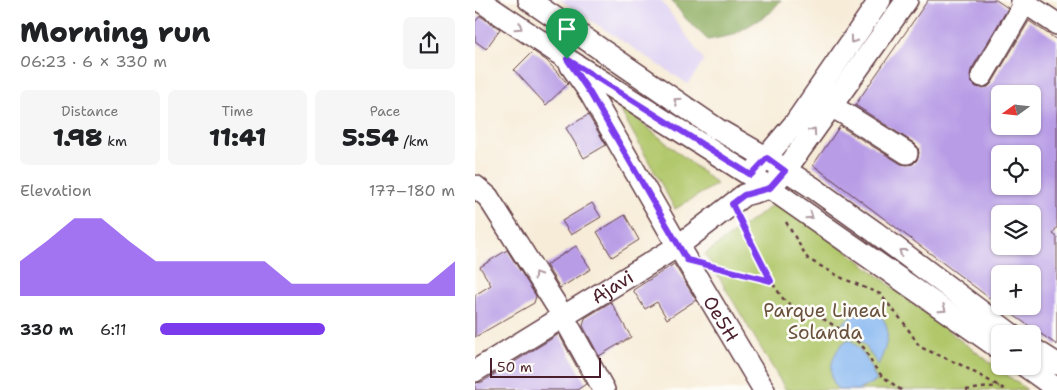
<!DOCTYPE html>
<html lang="en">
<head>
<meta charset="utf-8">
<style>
	:root { --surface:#fff; --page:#f6f6f6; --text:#202124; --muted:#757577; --accent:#7c3aed }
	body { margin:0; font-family:"Shantell Sans",sans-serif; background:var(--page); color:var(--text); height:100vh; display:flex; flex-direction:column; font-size:19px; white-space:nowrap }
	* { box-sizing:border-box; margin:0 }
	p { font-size:16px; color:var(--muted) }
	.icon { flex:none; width:28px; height:28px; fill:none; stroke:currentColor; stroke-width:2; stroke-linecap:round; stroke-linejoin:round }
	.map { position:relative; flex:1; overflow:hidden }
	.drawer { display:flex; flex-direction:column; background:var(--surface); width:475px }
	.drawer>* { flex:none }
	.needle { width:32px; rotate:255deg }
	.fabs { position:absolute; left:516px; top:85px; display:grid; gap:10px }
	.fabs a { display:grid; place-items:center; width:50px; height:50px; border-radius:8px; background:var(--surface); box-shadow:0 1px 4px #0004; font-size:25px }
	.scale { position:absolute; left:15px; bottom:12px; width:111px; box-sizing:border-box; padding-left:5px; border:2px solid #4a1f2b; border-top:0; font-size:14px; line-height:18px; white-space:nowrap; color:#4a1f2b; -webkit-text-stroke:4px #fdfcf7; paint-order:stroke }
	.pin { position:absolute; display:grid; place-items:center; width:42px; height:42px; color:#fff; margin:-51px -21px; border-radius:50% 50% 50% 0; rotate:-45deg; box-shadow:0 0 5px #0007 }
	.pin .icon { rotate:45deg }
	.round { display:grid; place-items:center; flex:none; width:52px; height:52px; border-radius:8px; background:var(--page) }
	.overview { display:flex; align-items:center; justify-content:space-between; height:85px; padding:0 20px }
	h1 { font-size:28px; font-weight:800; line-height:38px }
	.figures { display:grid; grid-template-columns:repeat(3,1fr); gap:8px; height:85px; padding:5px 20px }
	.figures div { display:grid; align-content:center; border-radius:8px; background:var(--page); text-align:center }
	.figures b { font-size:25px; font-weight:800 }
	.figures small { font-size:14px; font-weight:400 }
	.figures p { font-size:14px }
	.chart { height:140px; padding:10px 20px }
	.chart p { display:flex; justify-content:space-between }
	.chart svg { width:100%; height:90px; margin-top:5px; fill:var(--accent); opacity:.7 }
	ul { padding:0 20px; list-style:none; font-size:16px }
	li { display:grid; grid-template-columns:80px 60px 1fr; align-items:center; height:38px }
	li i { height:12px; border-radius:6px; background:var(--accent) }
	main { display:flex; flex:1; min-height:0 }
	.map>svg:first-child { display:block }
	.built { fill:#e0d4f4 }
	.green { fill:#b1c76b; stroke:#7e734b }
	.forest { fill:#8cac5f; stroke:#6b6645 }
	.water { fill:#84b6f1; stroke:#676a8e }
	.building { fill:#b89ce6; fill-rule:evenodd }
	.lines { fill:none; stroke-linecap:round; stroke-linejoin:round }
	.minor-casing { stroke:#643e45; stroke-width:24 }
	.path { stroke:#643e45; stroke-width:2.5; stroke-dasharray:4 4; stroke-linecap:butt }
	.minor { stroke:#fff; stroke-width:21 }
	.oneway { stroke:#ae9aa0 }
	.route-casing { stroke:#fff; stroke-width:10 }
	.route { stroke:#7c3aed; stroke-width:6 }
	.labels { text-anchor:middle; stroke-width:5; stroke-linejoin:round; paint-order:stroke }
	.street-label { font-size:19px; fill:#4a1f2b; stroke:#fdfcf7 }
	.park-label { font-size:19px; fill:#69513e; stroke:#fdfcf7 }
</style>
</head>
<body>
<main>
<section class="drawer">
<div class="overview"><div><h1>Morning run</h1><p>06:23 · 6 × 330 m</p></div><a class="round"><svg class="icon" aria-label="share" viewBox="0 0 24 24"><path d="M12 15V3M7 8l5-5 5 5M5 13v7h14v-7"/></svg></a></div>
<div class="figures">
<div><p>Distance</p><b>1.98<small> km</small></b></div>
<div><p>Time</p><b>11:41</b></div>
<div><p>Pace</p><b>5:54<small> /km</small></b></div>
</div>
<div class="chart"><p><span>Elevation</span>177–180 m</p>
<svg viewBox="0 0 160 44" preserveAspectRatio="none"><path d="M0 44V27L10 17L20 6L30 6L40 17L50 27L60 27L70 27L80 27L90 27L100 38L110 38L120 38L130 38L140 38L150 38L160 27V44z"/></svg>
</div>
<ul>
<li><b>330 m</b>6:11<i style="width:56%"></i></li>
</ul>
</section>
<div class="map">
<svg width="582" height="390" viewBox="0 0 582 390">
	<rect width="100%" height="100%" fill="#fdfcf7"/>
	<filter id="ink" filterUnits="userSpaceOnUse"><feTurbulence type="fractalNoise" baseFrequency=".02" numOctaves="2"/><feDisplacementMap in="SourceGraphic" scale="10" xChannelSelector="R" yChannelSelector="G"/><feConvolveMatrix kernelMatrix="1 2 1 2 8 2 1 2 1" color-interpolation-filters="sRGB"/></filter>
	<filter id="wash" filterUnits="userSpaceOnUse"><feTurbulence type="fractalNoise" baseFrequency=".0096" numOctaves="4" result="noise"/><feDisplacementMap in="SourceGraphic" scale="20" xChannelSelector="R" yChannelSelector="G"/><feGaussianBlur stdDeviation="1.12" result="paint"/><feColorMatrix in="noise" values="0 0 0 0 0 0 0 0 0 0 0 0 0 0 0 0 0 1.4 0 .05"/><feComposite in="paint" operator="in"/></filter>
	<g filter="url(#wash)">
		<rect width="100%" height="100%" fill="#f7ecd8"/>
		<!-- built -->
		<polygon class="built" points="85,0 186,0 229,60 213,84"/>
		<!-- green -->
		<g class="green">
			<polygon points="141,102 242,184 200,209"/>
			<polygon points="306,199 485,340 552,390 311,390 230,254"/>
		</g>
		<!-- forest -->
		<polygon class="forest" points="196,0 306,0 295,13 258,35 233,40 211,19"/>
		<!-- water -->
		<g class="water">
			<path d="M397,312c24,7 15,36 6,53l-14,-21 -20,-16 -2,-4 11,-9z"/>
			<path d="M374,339c15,11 20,25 28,42l-19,9h-20c-13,-15 -6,-42 11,-51z"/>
		</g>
		<g id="blocks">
			<!-- building -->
			<g class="building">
				<path d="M453,0h68l12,8 -37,62 -1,5 1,7 5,5 5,1 7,-1 4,-4 37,-62 28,19v187l-4,7 4,3v108l-57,-39h33v-32h-33v32l-187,-141 27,-39 61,38 6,1 6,-1 4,-4 2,-7 -1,-6 -4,-4 -59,-38zM525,94h33v32h-33zM525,154h33v32h-33zM525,214h33v32h-33z"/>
				<polygon points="5,16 25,29 11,49 0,41 0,22"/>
				<polygon points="58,51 72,61 93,84 71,105 39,70"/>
				<polygon points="113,115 131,145 109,158 91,128"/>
				<polygon points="117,203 126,217 96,235 87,221"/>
				<polygon points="150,215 164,240 137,257 122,232"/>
				<polygon points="101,246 116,269 85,288 71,265"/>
				<polygon points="32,250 61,296 59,303 0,337 0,295 16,285 5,267"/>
				<polygon points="199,264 221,300 192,319 182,302 170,309 158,290"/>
				<polygon points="136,302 156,337 124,356 108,326 110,318"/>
				<polygon points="84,334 111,384 102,390 0,390 0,383 7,382"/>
			</g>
		</g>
	</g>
	<g filter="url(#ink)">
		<use href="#blocks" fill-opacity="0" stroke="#643e45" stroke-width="1"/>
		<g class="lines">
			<!-- minor casing -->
			<g class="minor-casing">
				<g id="minor">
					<polyline points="4,0 92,59 295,188 525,349"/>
					<polyline points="54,0 242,129 292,158 337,187 400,232 536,334"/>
					<polyline points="546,0 582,24"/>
					<path id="s1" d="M96,66l19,27 88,153 86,144"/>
					<polyline points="507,76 550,3"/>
					<polyline points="355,106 370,114 432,153"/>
					<polyline points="282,168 320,123 405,0"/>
					<polyline points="0,186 13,197 88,316 129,390"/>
					<polyline points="558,349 582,364"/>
					<polyline points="550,366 582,389"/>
					<path id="s2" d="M0,371l203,-125 66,-51 26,-7 15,-17 122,-171"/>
				</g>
			</g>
			<!-- path -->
			<g class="path">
				<polyline points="265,220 296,281 309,300 330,315 344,316 380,339 389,348 398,365 406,375 426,390"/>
				<polyline points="311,222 333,259 367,278 405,294 429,323 445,347 486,365 531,390"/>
				<polyline points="236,267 296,281"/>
				<polyline points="491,390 524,386"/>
			</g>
			<!-- minor -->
			<use href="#minor" class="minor"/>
		</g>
		<!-- one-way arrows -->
		<defs><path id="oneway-chevron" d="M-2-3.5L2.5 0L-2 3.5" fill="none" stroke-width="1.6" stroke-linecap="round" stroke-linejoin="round" transform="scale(1.25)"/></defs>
		<g class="oneway">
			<use href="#oneway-chevron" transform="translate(44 27) rotate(34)"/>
			<use href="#oneway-chevron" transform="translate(378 40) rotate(125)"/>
			<use href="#oneway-chevron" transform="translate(202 101) rotate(-146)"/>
			<use href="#oneway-chevron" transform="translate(338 131) rotate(-55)"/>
			<use href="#oneway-chevron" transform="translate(335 216) rotate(35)"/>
			<use href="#oneway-chevron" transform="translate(427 252) rotate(-143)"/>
			<use href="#oneway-chevron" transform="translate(62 275) rotate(-122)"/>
			<use href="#oneway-chevron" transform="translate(468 309) rotate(35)"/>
		</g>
	</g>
	<g class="lines" filter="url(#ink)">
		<!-- route casing -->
		<g class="route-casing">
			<polygon id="route" points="92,59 276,175 292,158 310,171 295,188 269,195 257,204 296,281 212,260 115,93"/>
		</g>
		<!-- route -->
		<use href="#route" class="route"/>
	</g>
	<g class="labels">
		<!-- street labels -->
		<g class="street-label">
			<text dy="7" stroke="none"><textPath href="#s2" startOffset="161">Ajavi</textPath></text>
			<text dy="7" stroke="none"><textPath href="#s1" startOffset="294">Oe5H</textPath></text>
		</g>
		<!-- park labels -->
		<g class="park-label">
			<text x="350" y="317">Parque Lineal<tspan x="350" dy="22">Solanda</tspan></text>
		</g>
	</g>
</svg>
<div class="fabs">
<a><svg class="needle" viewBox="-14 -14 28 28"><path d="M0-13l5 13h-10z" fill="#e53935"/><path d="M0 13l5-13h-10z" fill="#757577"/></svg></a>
<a><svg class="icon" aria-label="locate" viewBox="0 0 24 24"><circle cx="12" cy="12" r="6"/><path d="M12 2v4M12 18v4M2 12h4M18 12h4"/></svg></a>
<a><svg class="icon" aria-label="layers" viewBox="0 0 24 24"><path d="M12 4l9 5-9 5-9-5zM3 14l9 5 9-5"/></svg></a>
<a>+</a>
<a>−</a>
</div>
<div class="scale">50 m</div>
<div class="pin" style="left:92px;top:59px;background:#1e9e55"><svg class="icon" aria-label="arrive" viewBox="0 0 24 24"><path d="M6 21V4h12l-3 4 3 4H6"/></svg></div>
</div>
</main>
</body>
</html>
